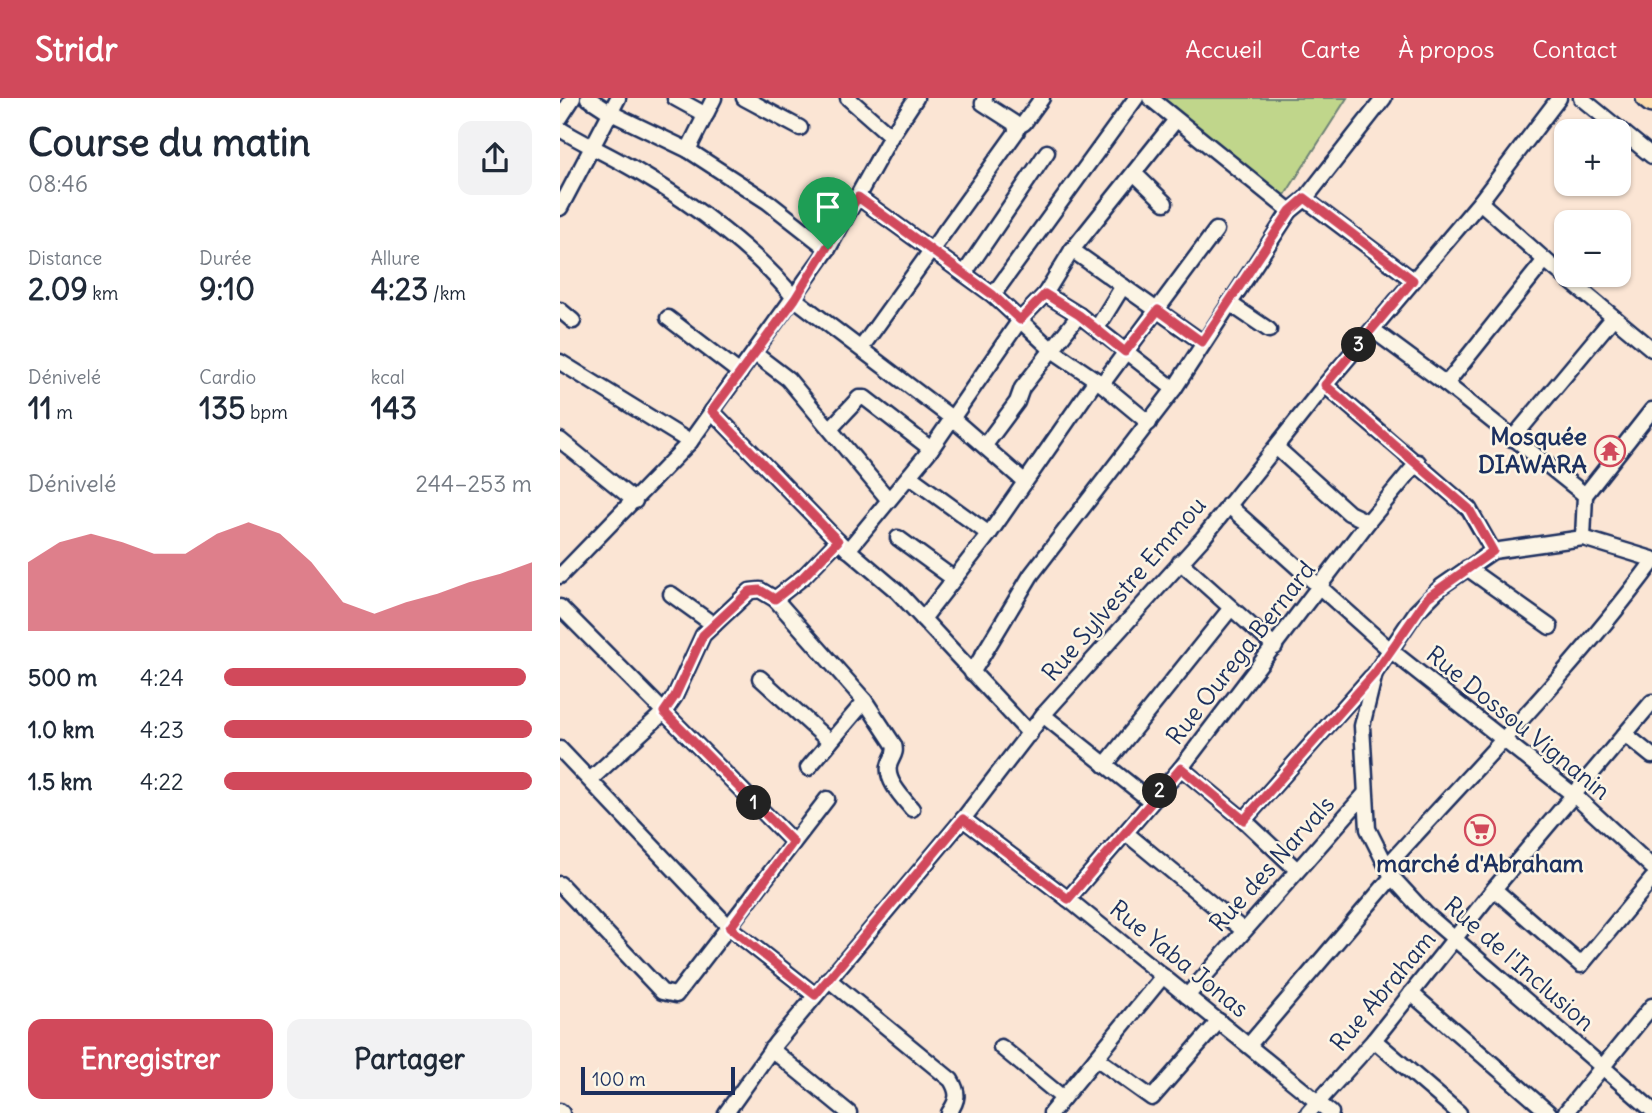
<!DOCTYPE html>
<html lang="fr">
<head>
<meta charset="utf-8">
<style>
	:root { --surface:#fff; --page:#f2f2f3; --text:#1f2937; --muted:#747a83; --accent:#d1495b }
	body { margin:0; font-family:Delius,sans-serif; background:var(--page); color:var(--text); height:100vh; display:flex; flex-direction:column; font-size:26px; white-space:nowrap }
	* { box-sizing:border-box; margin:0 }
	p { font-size:23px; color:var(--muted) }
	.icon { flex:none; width:38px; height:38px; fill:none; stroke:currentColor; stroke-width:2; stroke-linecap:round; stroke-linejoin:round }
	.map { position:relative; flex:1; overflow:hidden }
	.side { display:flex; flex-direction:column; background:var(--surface); width:560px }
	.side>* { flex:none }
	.fabs { position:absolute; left:994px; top:21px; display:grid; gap:14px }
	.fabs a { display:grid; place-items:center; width:77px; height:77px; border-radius:14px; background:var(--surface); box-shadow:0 2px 5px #0004; font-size:35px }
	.scale { position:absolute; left:21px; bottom:18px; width:154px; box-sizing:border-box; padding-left:7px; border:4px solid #1b2f5e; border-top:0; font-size:19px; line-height:24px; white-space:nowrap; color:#1b2f5e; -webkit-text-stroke:5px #fcf5e5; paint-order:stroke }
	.pin { position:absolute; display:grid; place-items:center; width:60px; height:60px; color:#fff; margin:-72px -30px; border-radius:50% 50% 50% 0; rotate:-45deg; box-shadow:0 0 7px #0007 }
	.pin .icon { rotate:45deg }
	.km { position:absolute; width:35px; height:35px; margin:-18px; border-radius:50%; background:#222; color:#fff; font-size:19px; line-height:35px; text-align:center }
	.round { display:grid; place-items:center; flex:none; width:74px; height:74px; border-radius:14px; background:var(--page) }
	.headline { display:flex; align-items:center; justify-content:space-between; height:119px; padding:0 28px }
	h1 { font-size:38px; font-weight:800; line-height:52px }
	.stats { display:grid; grid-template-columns:repeat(3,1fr); gap:10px; height:119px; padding:7px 28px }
	.stats div { display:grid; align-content:center }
	.stats b { font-size:30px; font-weight:800 }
	.stats small { font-size:19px; font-weight:400 }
	.stats p { font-size:19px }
	.chart { height:196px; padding:14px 28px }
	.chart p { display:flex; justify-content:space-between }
	.chart svg { width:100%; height:126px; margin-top:7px; fill:var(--accent); opacity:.7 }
	.action { display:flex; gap:14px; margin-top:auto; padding:14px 28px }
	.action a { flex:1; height:80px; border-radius:14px; background:var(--accent); color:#fff; font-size:28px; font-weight:800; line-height:80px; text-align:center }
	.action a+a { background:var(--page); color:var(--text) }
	ul { padding:0 28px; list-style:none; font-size:23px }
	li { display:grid; grid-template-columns:112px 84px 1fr; align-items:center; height:52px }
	li i { height:18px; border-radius:9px; background:var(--accent) }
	header { display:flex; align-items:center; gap:42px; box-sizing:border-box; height:98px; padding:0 35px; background:var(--accent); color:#fff }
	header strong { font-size:33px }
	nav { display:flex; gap:38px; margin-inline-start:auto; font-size:24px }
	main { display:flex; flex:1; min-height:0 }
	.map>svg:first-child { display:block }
	.green { fill:#c0d68b; stroke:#6e8274; stroke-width:2 }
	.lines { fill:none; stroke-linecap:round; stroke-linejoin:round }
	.minor-casing { stroke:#1b2f5e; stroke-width:19 }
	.highway-casing { stroke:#1b2f5e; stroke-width:26 }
	.minor { stroke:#fcf5e5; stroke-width:14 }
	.highway { stroke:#fcdcac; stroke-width:21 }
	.route-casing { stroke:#fff; stroke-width:14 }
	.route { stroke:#d1495b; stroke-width:9 }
	.labels { text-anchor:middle; stroke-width:5; stroke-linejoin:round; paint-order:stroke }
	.poi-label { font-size:24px; font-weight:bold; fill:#1b2f5e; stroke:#fcf5e5; text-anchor:end }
	.street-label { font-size:24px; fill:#1b2f5e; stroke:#fcf5e5 }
</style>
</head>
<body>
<header>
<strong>Stridr</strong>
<nav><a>Accueil</a><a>Carte</a><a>À propos</a><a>Contact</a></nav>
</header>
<main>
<section class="side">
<div class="headline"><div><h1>Course du matin</h1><p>08:46</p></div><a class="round"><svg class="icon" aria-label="share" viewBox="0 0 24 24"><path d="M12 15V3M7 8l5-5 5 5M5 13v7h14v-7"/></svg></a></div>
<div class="stats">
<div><p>Distance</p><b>2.09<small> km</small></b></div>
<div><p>Durée</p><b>9:10</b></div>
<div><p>Allure</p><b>4:23<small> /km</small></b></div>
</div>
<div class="stats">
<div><p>Dénivelé</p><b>11<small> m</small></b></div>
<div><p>Cardio</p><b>135<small> bpm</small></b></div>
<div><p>kcal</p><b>143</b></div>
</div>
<div class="chart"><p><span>Dénivelé</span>244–253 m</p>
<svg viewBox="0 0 160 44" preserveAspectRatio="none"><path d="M0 44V20L10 13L20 10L30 13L40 17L50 17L60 10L70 6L80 10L90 20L100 34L110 38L120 34L130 31L140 27L150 24L160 20V44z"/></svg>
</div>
<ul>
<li><b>500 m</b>4:24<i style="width:98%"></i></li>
<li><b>1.0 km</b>4:23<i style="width:100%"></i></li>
<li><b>1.5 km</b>4:22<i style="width:100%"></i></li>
</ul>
<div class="action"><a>Enregistrer</a><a>Partager</a></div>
</section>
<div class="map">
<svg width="1092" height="1015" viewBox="0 0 1092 1015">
	<rect width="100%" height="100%" fill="#fbe5d4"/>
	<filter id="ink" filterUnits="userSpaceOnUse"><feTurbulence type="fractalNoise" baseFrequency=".0143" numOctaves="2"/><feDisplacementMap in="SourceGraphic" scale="14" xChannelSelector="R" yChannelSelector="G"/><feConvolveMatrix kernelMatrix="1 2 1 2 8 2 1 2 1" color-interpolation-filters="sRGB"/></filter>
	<g filter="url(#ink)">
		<!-- green -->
		<polygon class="green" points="602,0 787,0 723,100"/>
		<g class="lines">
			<!-- minor casing -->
			<g class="minor-casing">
				<g id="minor">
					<polyline points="28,0 51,15 128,52 154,0"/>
					<polyline points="115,0 146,17"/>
					<polyline points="184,0 240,30"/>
					<polyline points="288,0 331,38"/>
					<polyline points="1021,0 1092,58"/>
					<polyline points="0,20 13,0"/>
					<polyline points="457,29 464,25 482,0"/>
					<path d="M0,31c26,16 54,28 80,44 53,31 117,78 155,126l158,120 71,62"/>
					<polyline points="128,52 208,104 268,151"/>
					<polyline points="574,75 605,105"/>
					<polyline points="298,99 433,197 492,252 542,286 589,325"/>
					<polyline points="745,101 853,182"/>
					<polyline points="920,104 985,162 1092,251"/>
					<polyline points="0,110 58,0"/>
					<polyline points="730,113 745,101 824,0"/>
					<polyline points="512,152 642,244"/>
					<polyline points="404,176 487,54"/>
					<polyline points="485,196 519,217 614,291"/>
					<polyline points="433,197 576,0"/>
					<polyline points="669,205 709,232"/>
					<polyline points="0,212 13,223"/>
					<polyline points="108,220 180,275"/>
					<polyline points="537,230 563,188"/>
					<polyline points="813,232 886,286 1025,397 1023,440"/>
					<polyline points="301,250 457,33 454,25 423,5 425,0"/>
					<polyline points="194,255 228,281 328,401"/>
					<polyline points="0,264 130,344"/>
					<polyline points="542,286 656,132"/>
					<polyline points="886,286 985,162"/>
					<polyline points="765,287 909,411 933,453"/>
					<polyline points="152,313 278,443 338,494 470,636"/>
					<polyline points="271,330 299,300 305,300 371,351"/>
					<polyline points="952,341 1053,220"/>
					<polyline points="0,342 75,403"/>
					<polyline points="425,347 457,304 462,290 519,217"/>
					<polyline points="717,350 789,415 808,424"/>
					<polyline points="349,378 429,436"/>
					<polyline points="1025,397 1092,312"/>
					<polyline points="668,407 829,551 1015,698 1092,769"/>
					<polyline points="338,440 394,481"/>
					<polyline points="288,452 371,351 460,222 485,196 512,152 615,23"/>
					<polyline points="1092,461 1023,440 933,453 882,488 856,514 815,575 802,628 808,731 832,779 866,816 1092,1012"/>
					<polyline points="620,464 715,549"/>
					<polyline points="907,470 990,529"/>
					<polyline points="0,478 130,344 268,151 331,38 356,0"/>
					<polyline points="111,496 154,527"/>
					<path d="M215,501l90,102 29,44c3,9 -3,12 -5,21 -3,15 14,32 23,43"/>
					<polyline points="0,509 233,744"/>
					<polyline points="363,521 429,436 536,282"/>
					<polyline points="412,575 471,477 614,291 730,113 590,0"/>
					<polyline points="200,580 270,644"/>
					<polyline points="483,617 591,703"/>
					<polyline points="1066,637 1092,658"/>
					<polyline points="0,651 170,830 255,897"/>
					<polyline points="545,667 671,510"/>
					<polyline points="248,670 305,603"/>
					<polyline points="621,670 684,722 736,771"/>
					<polyline points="31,681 104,614 115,598 143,537 190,493 200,492 215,501 243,479 278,443"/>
					<polyline points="403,721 508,801 771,1015"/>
					<polyline points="684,722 811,579"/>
					<polyline points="566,735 683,832"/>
					<path d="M828,767c89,-99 184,-194 264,-302"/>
					<polyline points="0,786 102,894 116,897 267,701"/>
					<polyline points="934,791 1021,867 1092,781"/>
					<polyline points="508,801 621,670 808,424 858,364"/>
					<path d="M268,881l123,101c8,13 7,20 -2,33"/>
					<polyline points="851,895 989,1015"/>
					<polyline points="627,898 804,697"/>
					<polyline points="814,942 899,1015"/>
					<polyline points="689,947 832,779"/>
					<polyline points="441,949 503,1000"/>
					<polyline points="211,951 289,1015"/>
					<polyline points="536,960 592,1000 659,923"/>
					<polyline points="0,1013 2,1015"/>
					<polyline points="166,1015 216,945 403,721 483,617 643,440 765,287 920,104 999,0"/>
					<polyline points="491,1015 603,878"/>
					<polyline points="748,1015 814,942 934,791 1092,604"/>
					<polyline points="1005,1015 1092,908"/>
				</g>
			</g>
			<!-- highway casing -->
			<g class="highway-casing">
				<polyline id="highway" points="1087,0 1092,4"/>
			</g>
			<!-- minor -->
			<use href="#minor" class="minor"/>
			<!-- highway -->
			<use href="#highway" class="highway"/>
		</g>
	</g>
	<g class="lines" filter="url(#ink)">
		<!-- route casing -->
		<g class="route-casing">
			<polygon id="route" points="298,99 433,197 460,222 485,196 519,217 565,254 598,212 642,244 730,113 745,100 853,182 765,287 909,411 933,453 868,499 815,575 684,722 621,670 508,801 403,721 255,897 170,830 233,744 104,614 115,598 143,537 190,493 200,492 215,501 243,479 278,443 152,313 235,201"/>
		</g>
		<!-- route -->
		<use href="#route" class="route"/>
	</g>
	<!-- icons -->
	<defs>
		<g id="temple-ring" transform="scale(1.575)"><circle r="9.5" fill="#fcf5e5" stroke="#d1495b" stroke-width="1.5"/><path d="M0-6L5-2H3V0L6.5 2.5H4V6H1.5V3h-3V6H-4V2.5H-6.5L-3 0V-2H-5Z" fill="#d1495b"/></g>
		<g id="supermarket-ring" transform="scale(1.575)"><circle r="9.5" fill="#fcf5e5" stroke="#d1495b" stroke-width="1.5"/><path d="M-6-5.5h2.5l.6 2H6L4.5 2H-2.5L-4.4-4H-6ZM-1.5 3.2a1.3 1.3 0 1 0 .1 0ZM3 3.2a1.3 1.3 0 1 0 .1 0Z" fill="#d1495b"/></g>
	</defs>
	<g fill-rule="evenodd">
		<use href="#temple-ring" x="1050" y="353"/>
		<use href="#supermarket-ring" x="920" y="732"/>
	</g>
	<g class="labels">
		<!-- poi labels -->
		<g class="poi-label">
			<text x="1027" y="347">Mosquée<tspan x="1027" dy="28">DIAWARA</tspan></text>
			<text x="920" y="774" text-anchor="middle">marché d'Abraham</text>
		</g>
		<!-- street labels -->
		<g class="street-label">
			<text transform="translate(564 491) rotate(-49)" y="8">Rue Sylvestre Emmou</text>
			<text transform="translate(681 555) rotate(-52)" y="8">Rue Ourega Bernard</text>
			<text transform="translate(958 625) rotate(39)" y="8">Rue Dossou Vignanin</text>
			<text transform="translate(712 766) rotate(-48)" y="8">Rue des Narvals</text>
			<text transform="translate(619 861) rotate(39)" y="8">Rue Yaba Jonas</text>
			<text transform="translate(959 866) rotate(41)" y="8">Rue de l'Inclusion</text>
			<text transform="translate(823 893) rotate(-50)" y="8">Rue Abraham</text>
		</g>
	</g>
</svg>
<div class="fabs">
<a>+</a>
<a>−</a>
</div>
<div class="scale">100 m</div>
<div class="pin" style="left:268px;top:151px;background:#1e9e55"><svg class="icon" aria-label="arrive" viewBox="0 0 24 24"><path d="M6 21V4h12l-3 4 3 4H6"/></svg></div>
<b class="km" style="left:194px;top:705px">1</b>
<b class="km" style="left:600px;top:693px">2</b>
<b class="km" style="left:799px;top:247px">3</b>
</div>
</main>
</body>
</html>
